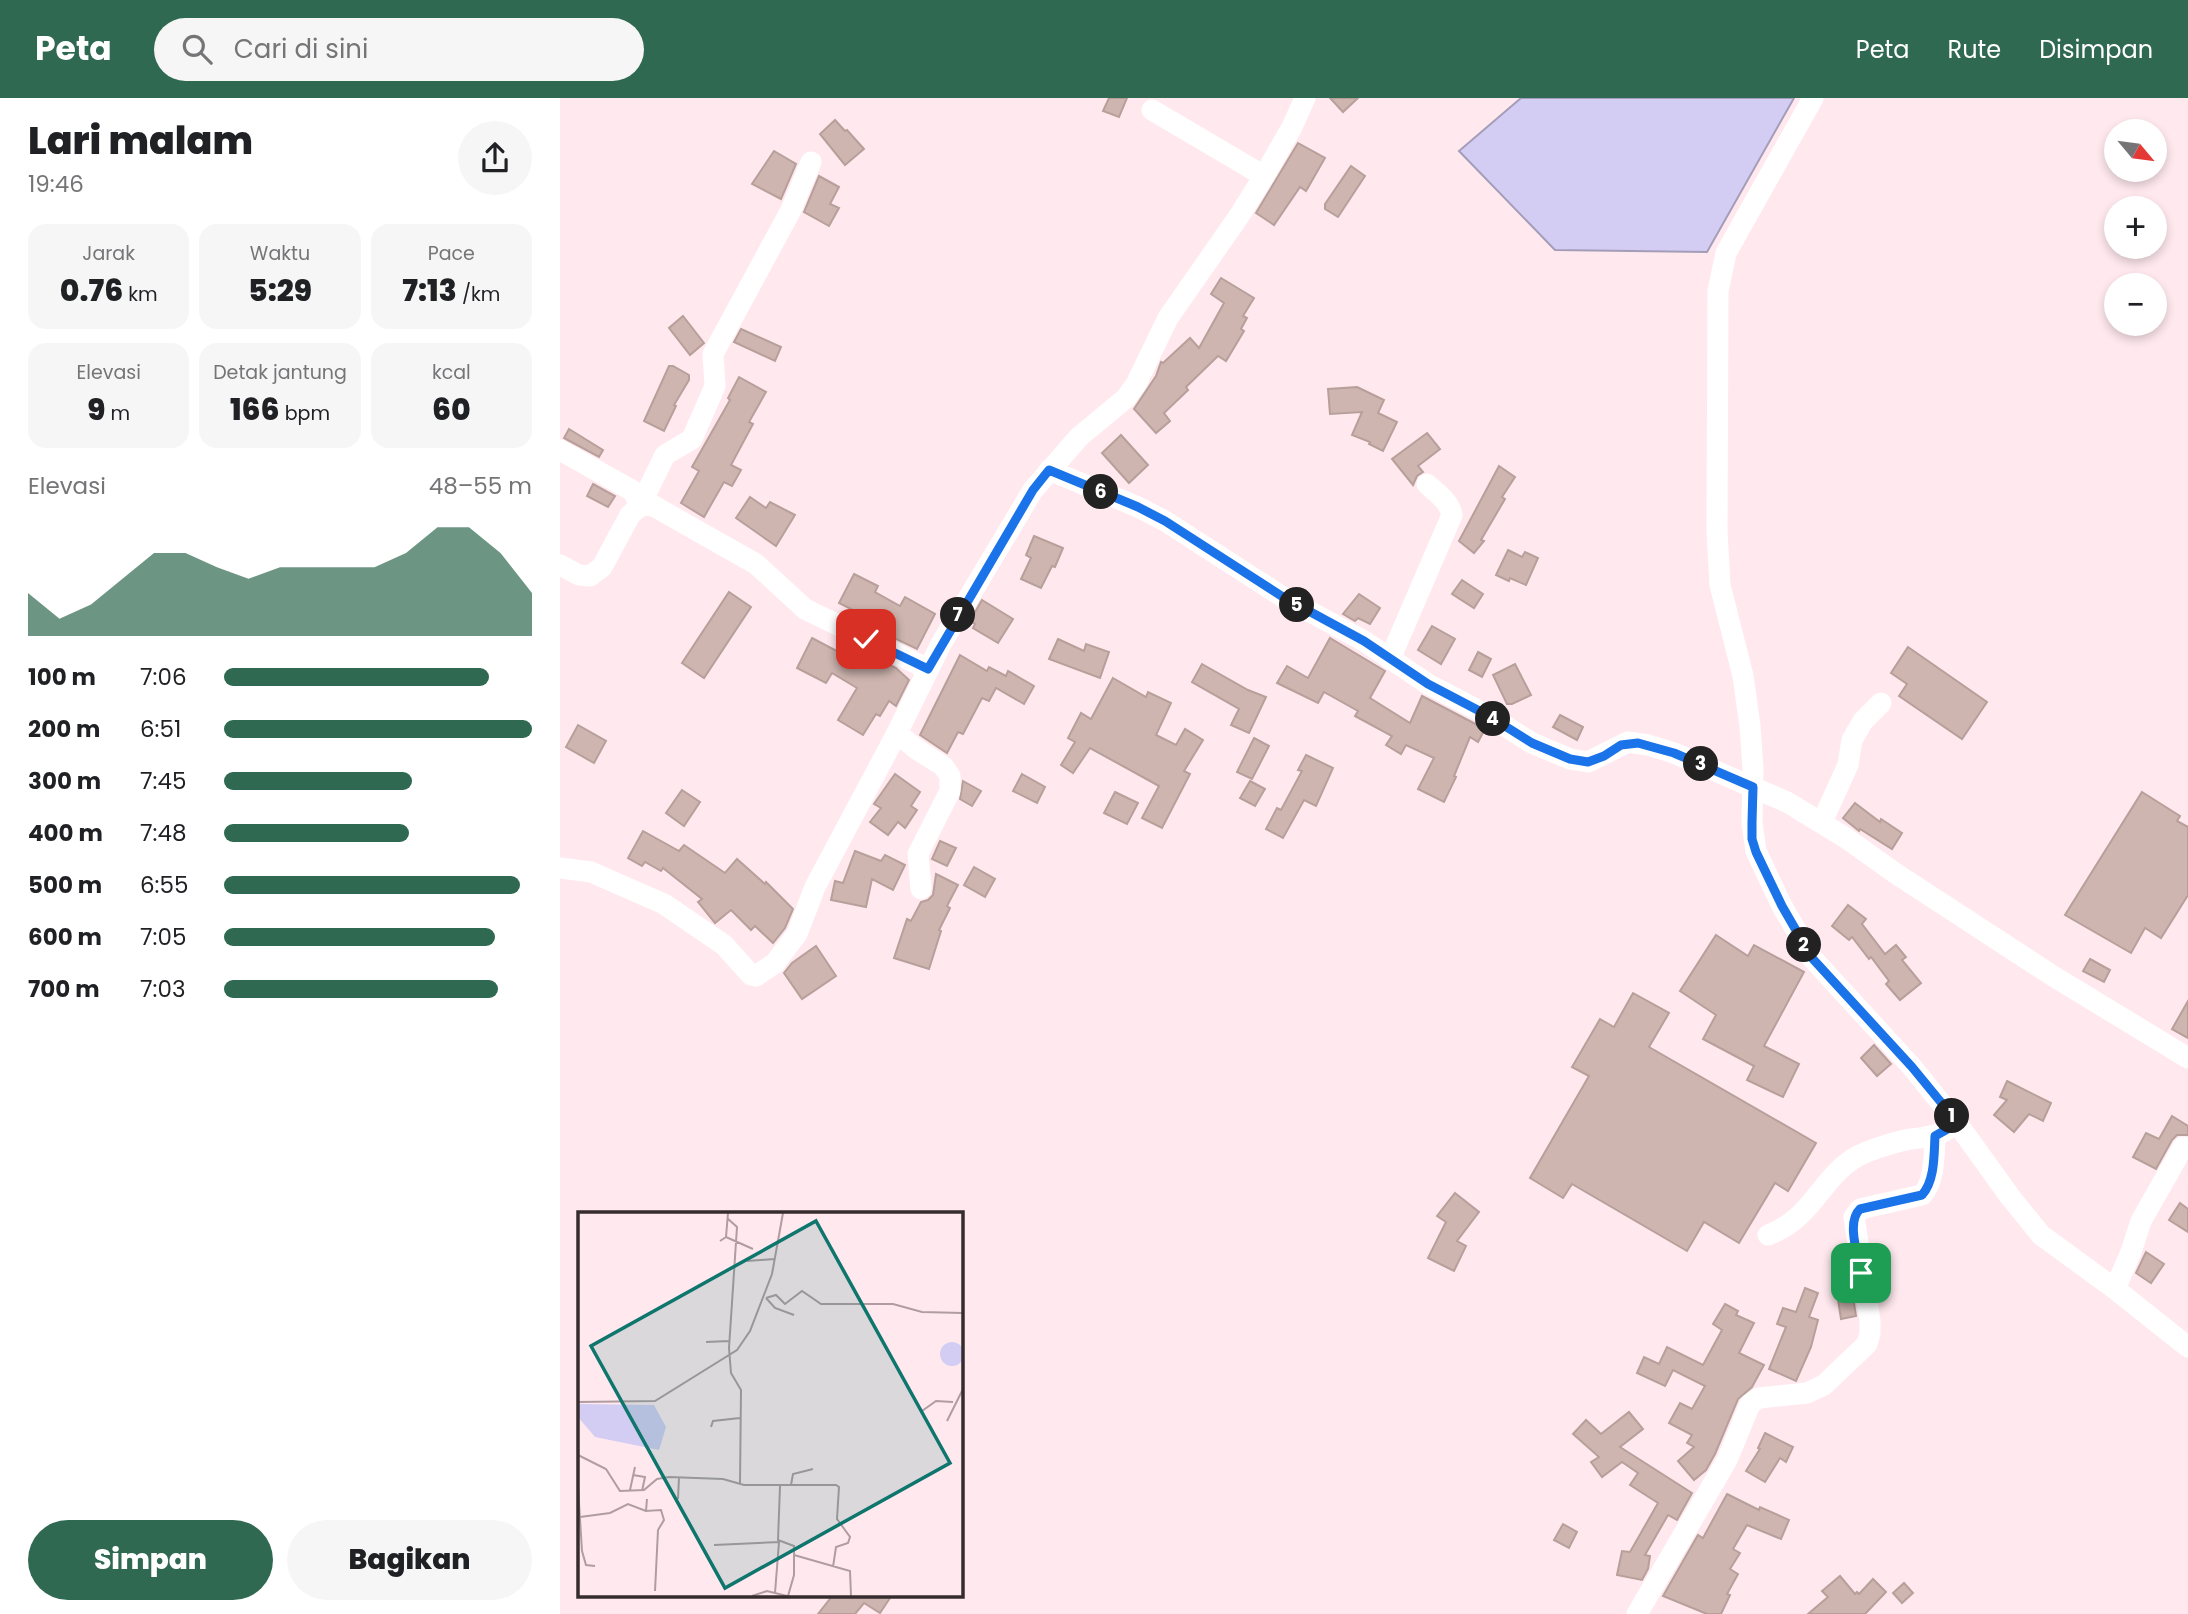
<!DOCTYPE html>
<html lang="id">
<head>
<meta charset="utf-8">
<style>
	:root { --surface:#fff; --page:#f6f6f6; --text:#202124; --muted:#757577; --accent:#306951 }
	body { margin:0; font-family:Poppins,sans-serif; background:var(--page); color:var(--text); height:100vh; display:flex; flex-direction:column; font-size:26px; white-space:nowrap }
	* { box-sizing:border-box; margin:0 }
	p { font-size:23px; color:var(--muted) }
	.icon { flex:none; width:38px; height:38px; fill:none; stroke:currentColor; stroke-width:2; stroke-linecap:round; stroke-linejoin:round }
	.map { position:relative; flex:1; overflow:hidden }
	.details { display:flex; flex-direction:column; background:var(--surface); width:560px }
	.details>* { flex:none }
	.needle { width:46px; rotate:119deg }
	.tools { position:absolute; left:1544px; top:21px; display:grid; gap:14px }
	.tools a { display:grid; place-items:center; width:63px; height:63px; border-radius:50%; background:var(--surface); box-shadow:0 4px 10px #0003; font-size:35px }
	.pin { position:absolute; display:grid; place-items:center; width:60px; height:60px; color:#fff; margin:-30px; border-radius:14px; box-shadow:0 4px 10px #0006 }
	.km { position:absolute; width:35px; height:35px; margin:-18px; border-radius:50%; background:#222; color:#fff; font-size:19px; line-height:35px; text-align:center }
	.round { display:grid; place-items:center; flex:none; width:74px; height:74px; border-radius:37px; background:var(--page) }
	.overview { display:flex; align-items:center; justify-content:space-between; height:119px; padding:0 28px }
	h1 { font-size:38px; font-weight:800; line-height:52px }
	.figures { display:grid; grid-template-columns:repeat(3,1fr); gap:10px; height:119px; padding:7px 28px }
	.figures div { display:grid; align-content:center; border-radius:18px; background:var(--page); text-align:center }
	.figures b { font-size:30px; font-weight:800 }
	.figures small { font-size:19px; font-weight:400 }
	.figures p { font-size:19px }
	.chart { height:196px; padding:14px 28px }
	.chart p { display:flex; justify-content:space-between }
	.chart svg { width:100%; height:126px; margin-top:7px; fill:var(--accent); opacity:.7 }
	.cta { display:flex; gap:14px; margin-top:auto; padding:14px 28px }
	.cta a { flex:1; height:80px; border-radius:42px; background:var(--accent); color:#fff; font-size:28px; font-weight:800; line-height:80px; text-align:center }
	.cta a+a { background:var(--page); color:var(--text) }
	ul { padding:0 28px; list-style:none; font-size:23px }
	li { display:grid; grid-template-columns:112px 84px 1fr; align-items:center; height:52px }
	li i { height:18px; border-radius:9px; background:var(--accent) }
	header { display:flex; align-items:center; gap:42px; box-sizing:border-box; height:98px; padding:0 35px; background:var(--accent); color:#fff }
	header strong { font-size:33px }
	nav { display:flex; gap:38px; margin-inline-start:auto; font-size:24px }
	.search { width:490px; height:63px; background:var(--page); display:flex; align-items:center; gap:18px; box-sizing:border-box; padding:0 24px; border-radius:38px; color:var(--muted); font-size:26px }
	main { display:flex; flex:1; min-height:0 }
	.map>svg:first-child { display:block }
	.water { fill:#d3cdf3; stroke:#a49db8; stroke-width:2 }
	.building { fill:#cfb5b0; stroke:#b89f9a; stroke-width:2 }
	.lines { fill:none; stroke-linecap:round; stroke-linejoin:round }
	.minor { stroke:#fff; stroke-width:21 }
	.route-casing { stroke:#fff; stroke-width:14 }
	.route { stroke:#1a73e8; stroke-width:9 }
	.inset-road { fill:none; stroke:#af9da2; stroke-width:2 }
	.view { fill:#0f766e; fill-opacity:0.15; stroke:#0f766e; stroke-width:3.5 }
	.inset-edge { fill:none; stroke:#362c2f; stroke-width:3.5 }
</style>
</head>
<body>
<header>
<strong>Peta</strong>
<div class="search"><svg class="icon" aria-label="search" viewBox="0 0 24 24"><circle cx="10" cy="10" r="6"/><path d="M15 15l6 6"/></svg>Cari di sini</div>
<nav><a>Peta</a><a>Rute</a><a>Disimpan</a></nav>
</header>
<main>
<section class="details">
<div class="overview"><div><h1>Lari malam</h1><p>19:46</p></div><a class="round"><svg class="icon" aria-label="share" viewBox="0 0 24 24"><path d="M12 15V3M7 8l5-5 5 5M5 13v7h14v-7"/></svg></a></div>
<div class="figures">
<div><p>Jarak</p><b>0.76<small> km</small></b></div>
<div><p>Waktu</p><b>5:29</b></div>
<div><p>Pace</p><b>7:13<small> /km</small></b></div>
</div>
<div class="figures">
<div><p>Elevasi</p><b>9<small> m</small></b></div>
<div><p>Detak jantung</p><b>166<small> bpm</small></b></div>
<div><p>kcal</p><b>60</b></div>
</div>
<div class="chart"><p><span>Elevasi</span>48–55 m</p>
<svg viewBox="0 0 160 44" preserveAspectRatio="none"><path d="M0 44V29L10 38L20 33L30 24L40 15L50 15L60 20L70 24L80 20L90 20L100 20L110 20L120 15L130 6L140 6L150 15L160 29V44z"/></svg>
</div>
<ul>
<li><b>100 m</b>7:06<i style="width:86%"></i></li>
<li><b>200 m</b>6:51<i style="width:100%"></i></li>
<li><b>300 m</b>7:45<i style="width:61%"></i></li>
<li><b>400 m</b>7:48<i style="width:60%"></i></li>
<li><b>500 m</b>6:55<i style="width:96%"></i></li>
<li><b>600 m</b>7:05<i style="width:88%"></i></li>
<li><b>700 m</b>7:03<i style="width:89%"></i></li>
</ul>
<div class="cta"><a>Simpan</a><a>Bagikan</a></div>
</section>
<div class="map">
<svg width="1628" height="1516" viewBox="0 0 1628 1516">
	<rect width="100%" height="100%" fill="#ffe9ef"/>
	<!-- water -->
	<polygon class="water" points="961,0 1234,0 1147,154 995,152 899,53"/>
	<!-- building -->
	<g class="building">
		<polygon points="549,0 567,0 559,19 543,13"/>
		<polygon points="770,0 798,0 783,14"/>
		<polygon points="275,22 285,33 287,32 304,51 285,67 260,36"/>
		<polygon points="738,45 765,60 746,93 740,89 714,127 696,115"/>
		<polygon points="214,53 236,66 221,101 192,86"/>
		<polygon points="791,68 805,78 778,119 765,111 765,106"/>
		<polygon points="259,78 279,89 270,106 279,110 269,128 244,114"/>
		<polygon points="661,180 694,200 683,218 687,220 681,231 684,233 666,263 658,258 626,289 628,292 604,315 610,323 596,335 574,311 596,278 601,264 603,265 630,240 639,250 664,205 651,196"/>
		<polygon points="123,218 144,245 130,257 109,230"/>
		<polygon points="181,231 221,249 215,263 174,244"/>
		<polygon points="109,268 113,268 129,277 129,282 114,307 116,308 104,333 84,323"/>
		<polygon points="179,279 206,294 189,324 193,326 171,367 181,372 172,388 164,384 144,419 121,405 139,373 132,369 170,302 168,300"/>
		<polygon points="797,289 824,302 818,315 837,324 823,353 809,346 810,344 792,337 802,314 770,316 768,291"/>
		<polygon points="9,331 43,352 39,359 4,340"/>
		<polygon points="867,335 880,351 858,368 863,374 857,378 853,387 832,361"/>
		<polygon points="561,337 588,367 569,385 542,355"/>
		<polygon points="939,368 955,379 942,399 945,401 921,442 924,443 914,455 899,443"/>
		<polygon points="33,386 55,398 48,409 27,398"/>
		<polygon points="190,399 206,410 210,404 235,417 216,448 176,420"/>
		<polygon points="474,438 503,450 495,469 492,468 481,490 461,481 471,460 466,457"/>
		<polygon points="948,452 962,459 965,454 978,460 966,487 950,480 949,483 936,477"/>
		<polygon points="294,476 318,488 315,494 340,508 345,499 375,516 357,551 303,525 307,519 279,505"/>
		<polygon points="902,482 923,496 914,510 892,496"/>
		<polygon points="169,494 191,509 144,580 122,565"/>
		<polygon points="799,496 820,510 810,526 798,520 795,523 783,516"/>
		<polygon points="422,502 453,521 438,545 413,530 415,526 410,523"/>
		<polygon points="872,528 895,541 881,566 858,552"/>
		<polygon points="252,540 286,558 289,553 305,563 309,557 336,570 349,582 336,608 329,603 320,618 316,616 303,637 278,622 297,590 272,575 266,585 237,570"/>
		<polygon points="770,540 825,573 810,600 850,625 862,598 925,631 918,644 910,639 894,678 896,679 884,704 858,691 874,660 846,647 841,656 826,647 832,638 795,618 798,613 764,594 758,605 717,585 727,568 748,580"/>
		<polygon points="498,541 524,553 526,546 549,554 540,580 489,561"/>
		<polygon points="1348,549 1427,604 1402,641 1339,598 1347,586 1331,575"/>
		<polygon points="918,554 931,561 922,579 909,572"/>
		<polygon points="400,557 427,573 429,569 446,578 448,573 474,588 464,606 436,590 429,603 422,600 403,636 398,634 387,655 360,637"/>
		<polygon points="642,566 688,592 706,599 689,635 671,627 679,611 632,584"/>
		<polygon points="955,566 971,597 952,606 947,606 933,577"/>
		<polygon points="553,580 586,599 588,594 611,605 596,637 616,647 625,631 643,642 624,673 630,676 602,730 582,720 599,688 530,650 513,675 501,667 515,644 508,640 521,615 531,621"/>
		<polygon points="1000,617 1023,629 1017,642 993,629"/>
		<polygon points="18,627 46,643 34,665 6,649"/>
		<polygon points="694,640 709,648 692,681 677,674"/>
		<polygon points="746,657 773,670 756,708 744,702 723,740 706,731 717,710 721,712 742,673 738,672"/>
		<polygon points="335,676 360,694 351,708 357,712 345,730 338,724 328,737 310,724 321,710 314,706 316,703"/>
		<polygon points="462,676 485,689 477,705 453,693"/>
		<polygon points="403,683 421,693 412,708 400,701"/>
		<polygon points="690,683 705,691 695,708 680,700"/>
		<polygon points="122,692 140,704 124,728 106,715"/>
		<polygon points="555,694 578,705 567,726 544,715"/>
		<polygon points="1582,694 1620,718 1617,723 1628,729 1628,797 1601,840 1585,830 1571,855 1505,817"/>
		<polygon points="1295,705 1320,724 1321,721 1342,735 1332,751 1300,731 1299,733 1283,720"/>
		<polygon points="83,733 119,753 124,747 165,775 177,761 205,786 206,784 233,811 225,830 213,845 195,828 191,832 171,812 155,825 138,804 142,801 103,770 101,773 85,764 82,768 68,760"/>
		<polygon points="380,743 396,750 387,768 372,761"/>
		<polygon points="295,753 321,763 325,757 345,767 333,792 312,781 306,809 271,802 275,783 283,785"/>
		<polygon points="414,769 435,781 425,799 404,787"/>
		<polygon points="376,776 398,787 387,808 390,810 379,832 381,833 369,871 334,860 347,821 351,823 361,804 368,802 373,797"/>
		<polygon points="1288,807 1306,821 1302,826 1325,856 1336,847 1346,859 1342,862 1361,885 1340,902 1326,886 1329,883 1311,859 1309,861 1292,839 1289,842 1272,828"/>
		<polygon points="1156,837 1188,858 1194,847 1244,874 1204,948 1239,966 1223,999 1187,982 1194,968 1143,941 1156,917 1120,893"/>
		<polygon points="256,848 276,878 242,901 224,875 232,865"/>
		<polygon points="1530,861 1550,872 1544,884 1523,873"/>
		<polygon points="1073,895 1109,915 1089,949 1256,1045 1228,1093 1215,1085 1179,1145 1144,1124 1127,1153 1012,1086 1003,1100 970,1080 1029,978 1012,969 1040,921 1054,929"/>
		<polygon points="1628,903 1628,940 1612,931"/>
		<polygon points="1314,947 1331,966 1317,978 1301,960"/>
		<polygon points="1447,983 1491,1005 1483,1023 1469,1016 1454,1034 1434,1017 1447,1002 1440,999"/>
		<polygon points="1612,1018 1628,1028 1628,1037 1617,1037 1612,1042 1596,1071 1573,1059 1586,1035 1599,1041"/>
		<polygon points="895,1095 919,1114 897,1143 906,1148 894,1173 868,1160 886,1124 877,1118"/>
		<polygon points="1620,1105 1628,1111 1628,1134 1609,1122"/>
		<polygon points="1586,1154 1604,1166 1591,1185 1576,1175"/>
		<polygon points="1245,1190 1258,1195 1249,1219 1258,1222 1251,1249 1236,1283 1209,1271 1226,1229 1217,1226 1223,1210 1236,1214"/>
		<polygon points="1292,1193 1296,1218 1281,1221 1277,1195"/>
		<polygon points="1165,1206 1178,1213 1176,1217 1194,1225 1179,1255 1204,1267 1192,1289 1178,1301 1155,1356 1146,1372 1134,1382 1118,1363 1134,1349 1127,1345 1132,1337 1109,1325 1120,1305 1132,1311 1145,1288 1113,1272 1105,1288 1077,1275 1084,1259 1099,1266 1107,1249 1143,1267 1162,1232 1153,1226"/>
		<polygon points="1069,1314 1083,1331 1060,1349 1132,1395 1117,1422 1108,1417 1085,1457 1090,1458 1088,1471 1082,1482 1057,1477 1062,1453 1070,1454 1098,1405 1070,1387 1078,1375 1062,1364 1042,1379 1031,1364 1039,1359 1013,1336 1026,1322 1041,1336"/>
		<polygon points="1205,1335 1233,1349 1226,1364 1220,1360 1205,1384 1186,1373 1200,1351 1198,1350"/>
		<polygon points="1167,1396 1199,1412 1200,1409 1229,1422 1221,1441 1187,1427 1173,1451 1180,1455 1170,1471 1178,1476 1167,1496 1170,1497 1161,1516 1147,1516 1103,1498 1138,1437 1143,1440"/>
		<polygon points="1003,1426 1017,1434 1009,1450 994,1442"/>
		<polygon points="1280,1478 1295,1496 1297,1494 1299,1496 1313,1481 1326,1494 1305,1516 1248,1516 1268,1499 1262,1493"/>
		<polygon points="1344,1485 1353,1495 1342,1505 1333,1495"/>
		<polygon points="273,1497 332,1497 320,1515 304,1505 295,1516 258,1516"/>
	</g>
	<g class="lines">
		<!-- minor -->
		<g class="minor">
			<polyline points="1253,0 1166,155 1158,193 1157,433 1160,487 1183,578 1190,628 1193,671 1192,725 1196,753 1222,808 1252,860 1352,969 1397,1025 1451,1100 1481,1137 1555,1191 1628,1249"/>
			<polyline points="592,12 704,78"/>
			<polyline points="0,352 73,393 80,408"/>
			<polyline points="489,372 578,409 605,423 723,499 804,543 868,586 929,618 972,645 1010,661 1028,664 1068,644 1088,647 1114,655 1227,704 1286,740 1335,775 1493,878 1628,960"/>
			<polyline points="80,408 105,357 132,341 155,288 153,256 231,112 251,64"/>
			<polyline points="0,467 19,477 30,478 42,469 70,417 80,408 92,407 196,466 245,511 368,571"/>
			<path d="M830,561l62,-144c-3,-14 -15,-22 -25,-31"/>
			<polyline points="337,635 355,650 383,668 390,678 390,693 358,756 361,791"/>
			<polyline points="1262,724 1288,667 1292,642 1303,623 1321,605"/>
			<polyline points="0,770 31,774 104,806 164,847 191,877 196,878 215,865 237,836 255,789 337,635 381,546 473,392 519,339 566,300 576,286 608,220 679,118 704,78 732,29 745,0"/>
			<path d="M1208,1137c48,-19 51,-57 90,-79 14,-7 31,-12 47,-16 15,-3 28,-2 42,-10"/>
			<polyline points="1555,1191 1571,1154 1581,1123 1623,1049"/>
			<path d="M1077,1516l90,-154 23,-56 9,-6 48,-5 17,-8 43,-41 3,-11v-12l-16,-104 6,-8 62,-14c13,-13 12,-41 13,-59"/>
		</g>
	</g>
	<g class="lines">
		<!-- route casing -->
		<g class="route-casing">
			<path id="route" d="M306,541l62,30 105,-179 16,-20 89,37 27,14 118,76 81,44 64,43 61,32 43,27 38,16 18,3 16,-6 17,-11 17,-2 36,10 79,34 -1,35v17l4,13 26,54 30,52 100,109 46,56 -23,13c-1,18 0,45 -13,59l-62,14c-14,13 -2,46 1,64"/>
		</g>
		<!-- route -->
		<use href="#route" class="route"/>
	</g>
	<!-- overview -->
	<g transform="translate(18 1114)">
		<rect width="385" height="385" fill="#ffe9ef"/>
		<path d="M362 142a12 12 0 1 1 24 0a12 12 0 1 1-24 0ZM0,192l76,1 12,22 -7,23 -64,-13 -17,-20z" fill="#d3cdf3"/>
		<path class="inset-road" d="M149,6l10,9 -8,121 2,25 10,17 -1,94M148,25l27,12M142,29l6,-4 2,-24M169,49l27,-2M188,86l10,-3 9,9 17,-13 19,13h72l29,8 41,1M188,86l9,10 19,7M128,130l23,-1M0,190l77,-1 82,-51 13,-19 22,-57 11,-61M344,199l14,-10 17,1M369,209l16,-32M133,215l2,-6 27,-3M0,243l28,14 14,22 24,-1 13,-11 12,-2 54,2 21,6h92l3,2 -2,32 13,18 -2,6 -12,4 -3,20M55,263l12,2 -3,14M213,273l2,-11 20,-5M202,274l-2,54 16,6v29l-6,21M0,275l4,64 4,14 9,1M52,278l5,-23M69,287l-1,12 15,-1 3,10 -6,10 -3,61M100,287l1,-22M2,305l30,-4 18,-9 18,7M136,333l65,-3 -4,51M216,343l56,16 1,25M174,384l15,-5 20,5"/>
		<path class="view" d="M238,9l134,242 -225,125 -134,-242z"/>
		<rect width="385" height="385" class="inset-edge"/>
	</g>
</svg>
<div class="tools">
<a><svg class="needle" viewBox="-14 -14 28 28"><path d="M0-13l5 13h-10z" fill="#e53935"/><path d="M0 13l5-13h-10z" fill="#757577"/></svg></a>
<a>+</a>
<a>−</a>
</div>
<div class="pin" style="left:1301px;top:1175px;background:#1e9e55"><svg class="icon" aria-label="arrive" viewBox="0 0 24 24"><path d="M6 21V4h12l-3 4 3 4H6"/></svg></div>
<div class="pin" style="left:306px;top:541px;background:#d93025"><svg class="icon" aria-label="check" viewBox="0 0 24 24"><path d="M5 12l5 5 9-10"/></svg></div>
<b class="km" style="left:1392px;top:1018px">1</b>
<b class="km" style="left:1244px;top:847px">2</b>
<b class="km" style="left:1141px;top:666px">3</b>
<b class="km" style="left:933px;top:621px">4</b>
<b class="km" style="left:737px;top:507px">5</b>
<b class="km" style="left:541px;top:394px">6</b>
<b class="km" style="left:398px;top:517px">7</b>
</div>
</main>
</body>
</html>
